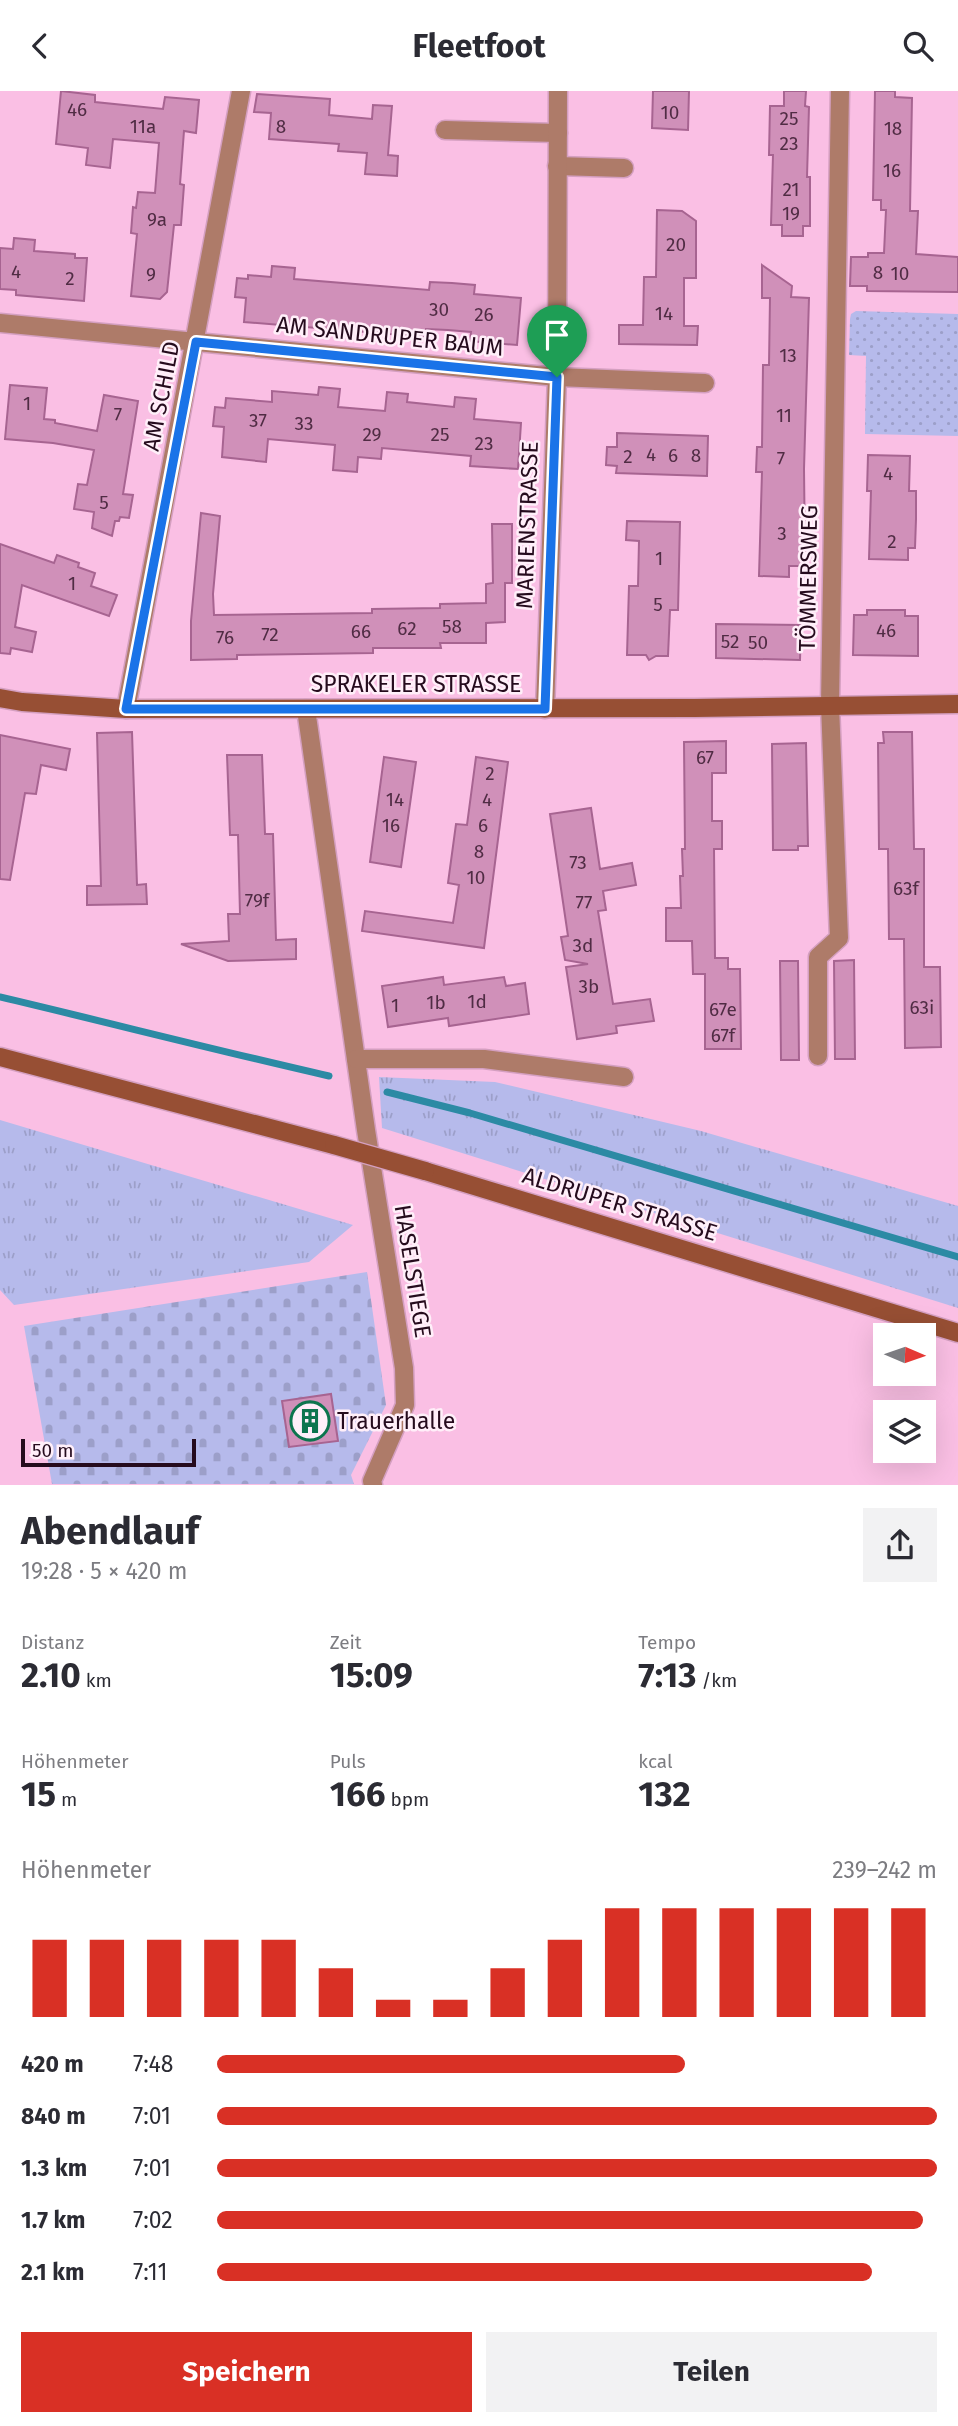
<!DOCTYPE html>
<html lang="de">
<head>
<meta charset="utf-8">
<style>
	:root { --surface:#fff; --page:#f2f2f3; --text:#2b2b33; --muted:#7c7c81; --accent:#d93025 }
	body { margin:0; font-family:"Fira Sans",sans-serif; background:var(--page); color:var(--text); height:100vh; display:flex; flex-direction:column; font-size:26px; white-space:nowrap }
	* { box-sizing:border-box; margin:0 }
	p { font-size:23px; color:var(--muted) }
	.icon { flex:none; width:38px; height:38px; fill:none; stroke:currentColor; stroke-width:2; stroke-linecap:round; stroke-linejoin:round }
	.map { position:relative; height:1394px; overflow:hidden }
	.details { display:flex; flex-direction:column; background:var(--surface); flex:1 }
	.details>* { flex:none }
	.needle { width:46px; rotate:92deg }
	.tools { position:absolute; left:873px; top:1232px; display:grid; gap:14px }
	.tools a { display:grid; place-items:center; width:63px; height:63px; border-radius:0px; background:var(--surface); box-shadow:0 7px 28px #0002; font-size:35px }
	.scale { position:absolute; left:21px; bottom:18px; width:175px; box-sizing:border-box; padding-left:7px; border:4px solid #250b1d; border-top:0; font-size:19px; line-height:24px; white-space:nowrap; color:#250b1d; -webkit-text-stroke:5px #ffeff9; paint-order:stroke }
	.pin { position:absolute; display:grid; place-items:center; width:60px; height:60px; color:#fff; margin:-72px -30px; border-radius:50% 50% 50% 0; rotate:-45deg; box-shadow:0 0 7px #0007 }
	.pin .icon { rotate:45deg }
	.round { display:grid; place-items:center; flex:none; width:74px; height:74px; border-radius:0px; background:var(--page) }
	.overview { display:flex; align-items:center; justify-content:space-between; height:119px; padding:0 21px }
	h1 { font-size:38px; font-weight:700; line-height:52px }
	.figures { display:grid; grid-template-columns:repeat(3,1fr); gap:10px; height:119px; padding:7px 21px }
	.figures div { display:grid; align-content:center }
	.figures b { font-size:35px; font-weight:700 }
	.figures small { font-size:19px; font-weight:400 }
	.figures p { font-size:19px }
	.chart { height:196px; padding:14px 21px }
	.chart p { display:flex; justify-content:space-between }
	.chart svg { width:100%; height:126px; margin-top:7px; stroke:var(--accent); stroke-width:6 }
	.button { display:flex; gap:14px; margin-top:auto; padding:14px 21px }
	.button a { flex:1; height:80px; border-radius:0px; background:var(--accent); color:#fff; font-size:28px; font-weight:700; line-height:80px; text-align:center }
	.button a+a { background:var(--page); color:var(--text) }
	ul { padding:0 21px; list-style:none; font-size:23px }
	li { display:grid; grid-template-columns:112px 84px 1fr; align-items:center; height:52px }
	li i { height:18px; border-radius:9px; background:var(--accent) }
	header { display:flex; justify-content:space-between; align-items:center; height:91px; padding:0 21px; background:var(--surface); font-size:32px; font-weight:700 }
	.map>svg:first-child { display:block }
	.grass { fill:url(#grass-tufts) }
	.cemetery { fill:url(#cemetery-stones) }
	.park { fill:url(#park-dots) }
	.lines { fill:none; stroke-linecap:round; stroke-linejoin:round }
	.stream { stroke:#2c8aa4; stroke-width:7 }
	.building { fill:#d090b9; stroke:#a76491; stroke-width:2 }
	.street-casing { stroke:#d49fc0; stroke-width:21 }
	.secondary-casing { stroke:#d49fc0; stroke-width:21 }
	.street { stroke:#ae7b69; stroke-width:18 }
	.secondary { stroke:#974f34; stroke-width:18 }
	.secondary-bridge-casing { stroke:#d49fc0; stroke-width:21; stroke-linecap:butt }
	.secondary-bridge { stroke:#974f34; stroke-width:18 }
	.route-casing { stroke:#fff; stroke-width:14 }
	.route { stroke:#1a73e8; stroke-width:9 }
	.labels { text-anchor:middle; stroke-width:5; stroke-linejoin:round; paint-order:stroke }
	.number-label { font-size:19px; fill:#502c44 }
	.street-label { font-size:23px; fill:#250b1d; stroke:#ffeff9 }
	.poi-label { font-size:23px; fill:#250b1d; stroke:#ffeff9; text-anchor:start }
</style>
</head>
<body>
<header><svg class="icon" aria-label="back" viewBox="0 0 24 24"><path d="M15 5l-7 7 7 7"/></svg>Fleetfoot<svg class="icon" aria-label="search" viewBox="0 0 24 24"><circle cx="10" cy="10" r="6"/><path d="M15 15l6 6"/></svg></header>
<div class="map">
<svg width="958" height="1394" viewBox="0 0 958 1394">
	<defs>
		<pattern id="grass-tufts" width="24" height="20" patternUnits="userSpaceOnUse" patternTransform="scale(1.75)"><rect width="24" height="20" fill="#b6baeb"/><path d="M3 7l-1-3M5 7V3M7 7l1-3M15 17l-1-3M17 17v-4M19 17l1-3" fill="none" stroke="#9c9fc9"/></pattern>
		<pattern id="cemetery-stones" width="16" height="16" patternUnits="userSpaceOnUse" patternTransform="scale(1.75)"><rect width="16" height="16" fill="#b6baeb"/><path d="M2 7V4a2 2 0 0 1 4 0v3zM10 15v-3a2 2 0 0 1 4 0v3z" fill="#9c9fc9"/></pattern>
		<pattern id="park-dots" width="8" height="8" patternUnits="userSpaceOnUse" patternTransform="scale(1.75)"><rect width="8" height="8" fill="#b6baeb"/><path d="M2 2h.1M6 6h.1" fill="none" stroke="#9c9fc9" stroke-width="1.8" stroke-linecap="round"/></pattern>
	</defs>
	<rect width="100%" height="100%" fill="#fabfe4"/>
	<!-- grass -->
	<g class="grass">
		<polygon points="379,986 495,991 701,1040 958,1115 958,1217 382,1037"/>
		<polygon points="0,1029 353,1134 309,1171 14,1214 0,1199"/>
	</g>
	<!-- cemetery -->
	<polygon class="cemetery" points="367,1181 386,1314 351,1384 354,1393 52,1393 24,1235"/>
	<!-- park -->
	<polygon class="park" points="856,220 958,223 958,345 865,343 866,265 849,264 850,228 851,223"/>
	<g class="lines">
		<!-- stream -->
		<g class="stream">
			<path d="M0,906c110,26 219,54 329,79"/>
			<polyline points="387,1001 470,1022 958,1166"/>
		</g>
	</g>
	<!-- building -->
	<g class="building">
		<polygon points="61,0 95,4 95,11 163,18 165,6 199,9 196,42 184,40 180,93 184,94 181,134 174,134 167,201 160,208 131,205 137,143 131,142 133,116 136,117 138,101 155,102 159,52 113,48 110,77 86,74 88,57 56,53"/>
		<polygon points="653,0 689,0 688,39 652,37"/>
		<polygon points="784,0 806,0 805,15 809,16 807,86 810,86 810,135 803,135 803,145 782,145 782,134 771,134 773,64 769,64 770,15 784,15"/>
		<polygon points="875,0 895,0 895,6 912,7 910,120 918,120 916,163 958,166 958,201 867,200 867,195 850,195 851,166 868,166 868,162 884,162 886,119 881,119 881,109 873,109"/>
		<polygon points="257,3 330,8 329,24 372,28 373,14 392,15 388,64 398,65 397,85 365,83 367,62 338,60 339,53 269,48 271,22 254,21"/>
		<polygon points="657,119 682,120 696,130 696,187 684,187 684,235 698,235 697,254 619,253 619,234 643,234 644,186 656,186"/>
		<polygon points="14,147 35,149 34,160 75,163 75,167 87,167 84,210 16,204 16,199 0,198 0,157 13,158"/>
		<polygon points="762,174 792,195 791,206 809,207 804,378 805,465 803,465 803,475 789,475 789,486 759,485 762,381 756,381 757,356 762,356 763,274 769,274 770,207 762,207"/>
		<polygon points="272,175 295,177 294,188 429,199 430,191 452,192 475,194 474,203 521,207 517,254 470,250 471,241 448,239 426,238 425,246 244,231 246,207 235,206 237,187 248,188 248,184 271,186"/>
		<polygon points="10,294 47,297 44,328 55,329 55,332 97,340 104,304 138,310 123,403 133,404 129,427 120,426 119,430 115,430 112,445 92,437 94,421 74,418 78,393 87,394 94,359 53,352 5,348"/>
		<polygon points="319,296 340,298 338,316 385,320 387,301 408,303 407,311 454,316 455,306 476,308 474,328 521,332 518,378 470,375 471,365 382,357 381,368 358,366 357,381 333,379 335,354 268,348 266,371 222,366 224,336 213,335 215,316 225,317 226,307 272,311 272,300 318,304"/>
		<polygon points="617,342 708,345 707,385 616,382 617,375 606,374 607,356 617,356"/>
		<polygon points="868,364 910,365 909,400 916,400 916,428 915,457 908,457 908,469 869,468 871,400 867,400"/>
		<polygon points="201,422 220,425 213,503 214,524 372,522 372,518 440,517 440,513 486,512 486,493 493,492 492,433 512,433 512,492 505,492 505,531 486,532 486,552 440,552 441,557 373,557 373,562 237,564 237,568 191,569 191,530"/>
		<polygon points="627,430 680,431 678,519 670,519 668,565 656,565 649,569 646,564 627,564 629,495 638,495 639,450 626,449"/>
		<polygon points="0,453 54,472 57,464 79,472 78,476 95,482 91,495 117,504 109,525 22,494 15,536 36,541 32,561 11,557 10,563 0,562"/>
		<polygon points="867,519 905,519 905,525 918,525 918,565 853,564 854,524 867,524"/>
		<polygon points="716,533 801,534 800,569 716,567"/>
		<polygon points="132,641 137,794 146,793 147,813 87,814 87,795 101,795 97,642"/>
		<polygon points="883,641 912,641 914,758 924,758 924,876 940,876 941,956 905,957 904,848 889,848 888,758 879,758 878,652 884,652"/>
		<polygon points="0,644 70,658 66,679 41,674 36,703 25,702 10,789 0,788"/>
		<polygon points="726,650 726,682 712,682 712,730 722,730 722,758 714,758 715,867 728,867 728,878 740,878 741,958 705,958 705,883 693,883 692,850 666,850 666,817 681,817 680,785 683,785 682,758 685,758 684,651"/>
		<polygon points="806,652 808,755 798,755 798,759 773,759 772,653"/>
		<polygon points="227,664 262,664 265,743 273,743 276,849 296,848 296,868 228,870 181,853 229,850 228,823 240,823 238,744 230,744"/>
		<polygon points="384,666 416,671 401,776 370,771"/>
		<polygon points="476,666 508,671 484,857 362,840 365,820 453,832 459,794 448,792 456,733 467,734"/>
		<polygon points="591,717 600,778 632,772 636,794 603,800 606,819 598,820 613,913 650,908 654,930 616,935 617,942 577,948 566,876 588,873 565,869 561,846 568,845 550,723"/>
		<polygon points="854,869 855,968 835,968 834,870"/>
		<polygon points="780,870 798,870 799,969 781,969"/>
		<polygon points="443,886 444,894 504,886 506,895 525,892 529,923 449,935 448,927 388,936 382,895"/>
		<polygon points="331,1303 338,1350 289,1356 282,1310"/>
	</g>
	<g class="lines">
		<!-- street casing -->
		<g class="street-casing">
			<g id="street">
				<polyline points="445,39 558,42"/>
				<polyline points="557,75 624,77"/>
				<polyline points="0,232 557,286 705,292"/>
				<polyline points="126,618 241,0"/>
				<polyline points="306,618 366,1039 404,1277 405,1314 372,1390 373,1394"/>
				<polyline points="545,618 557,286 558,0"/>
				<polyline points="818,965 818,866 839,847 830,614 840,0"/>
				<polyline points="356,968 484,968 624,986"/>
			</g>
		</g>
		<!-- secondary casing -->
		<g class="secondary-casing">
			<g id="secondary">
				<polyline points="0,607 22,611 126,618 695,617 958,613"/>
				<polyline points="0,966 334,1054"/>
				<polyline points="425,1080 958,1242"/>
			</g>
		</g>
		<!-- street -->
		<use href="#street" class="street"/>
		<!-- secondary -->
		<use href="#secondary" class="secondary"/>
		<!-- secondary-bridge casing -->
		<g class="secondary-bridge-casing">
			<polyline id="secondary-bridge" points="334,1054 425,1080"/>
		</g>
		<!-- secondary-bridge -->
		<use href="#secondary-bridge" class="secondary-bridge"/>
	</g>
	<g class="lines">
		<!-- route casing -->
		<g class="route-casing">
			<polygon id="route" points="196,251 557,286 545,618 126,618"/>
		</g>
		<!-- route -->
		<use href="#route" class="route"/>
	</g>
	<!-- icons -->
	<defs>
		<g id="building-ring" transform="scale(2.0125)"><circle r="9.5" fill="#ffeff9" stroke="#0d754e" stroke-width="1.5"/><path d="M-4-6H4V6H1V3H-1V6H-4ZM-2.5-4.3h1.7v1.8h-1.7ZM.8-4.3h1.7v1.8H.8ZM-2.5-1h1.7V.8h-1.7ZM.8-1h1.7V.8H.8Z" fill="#0d754e"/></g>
	</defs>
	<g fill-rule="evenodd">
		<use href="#building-ring" x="310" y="1330"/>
	</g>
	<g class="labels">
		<!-- number labels -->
		<g class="number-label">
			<text x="77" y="25">46</text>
			<text x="670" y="28">10</text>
			<text x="789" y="34">25</text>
			<text x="143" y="42">11a</text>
			<text x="281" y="42">8</text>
			<text x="893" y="44">18</text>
			<text x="789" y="59">23</text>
			<text x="892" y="86">16</text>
			<text x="791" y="105">21</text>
			<text x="791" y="129">19</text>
			<text x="157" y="135">9a</text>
			<text x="676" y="160">20</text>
			<text x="16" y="187">4</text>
			<text x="878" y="188">8</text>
			<text x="900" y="189">10</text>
			<text x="151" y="190">9</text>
			<text x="70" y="194">2</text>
			<text x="439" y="225">30</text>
			<text x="664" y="229">14</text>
			<text x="484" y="230">26</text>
			<text x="788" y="271">13</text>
			<text x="27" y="319">1</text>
			<text x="118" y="330">7</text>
			<text x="784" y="331">11</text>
			<text x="258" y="336">37</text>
			<text x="304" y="339">33</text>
			<text x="372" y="350">29</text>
			<text x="440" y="350">25</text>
			<text x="484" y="359">23</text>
			<text x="651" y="370">4</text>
			<text x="673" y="371">6</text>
			<text x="696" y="371">8</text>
			<text x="628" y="372">2</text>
			<text x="781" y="374">7</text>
			<text x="888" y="389">4</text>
			<text x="104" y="418">5</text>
			<text x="782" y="449">3</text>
			<text x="892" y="457">2</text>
			<text x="659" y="474">1</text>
			<text x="72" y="499">1</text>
			<text x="658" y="520">5</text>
			<text x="452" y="542">58</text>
			<text x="407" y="544">62</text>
			<text x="886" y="546">46</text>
			<text x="361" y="547">66</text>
			<text x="270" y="550">72</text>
			<text x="225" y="553">76</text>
			<text x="730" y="557">52</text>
			<text x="758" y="558">50</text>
			<text x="705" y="673">67</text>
			<text x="490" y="689">2</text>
			<text x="395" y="715">14</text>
			<text x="487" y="715">4</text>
			<text x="391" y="741">16</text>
			<text x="483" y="741">6</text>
			<text x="479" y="767">8</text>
			<text x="578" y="778">73</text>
			<text x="476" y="793">10</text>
			<text x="906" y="804">63f</text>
			<text x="257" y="816">79f</text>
			<text x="584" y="818">77</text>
			<text x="583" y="861">3d</text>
			<text x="589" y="902">3b</text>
			<text x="477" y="917">1d</text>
			<text x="436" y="918">1b</text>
			<text x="395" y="921">1</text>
			<text x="922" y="923">63i</text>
			<text x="723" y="925">67e</text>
			<text x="723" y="951">67f</text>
		</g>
		<!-- street labels -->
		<g class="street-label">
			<text transform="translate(390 245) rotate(6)" y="8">AM SANDRUPER BAUM</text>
			<text transform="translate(161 305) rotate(-79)" y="8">AM SCHILD</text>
			<text transform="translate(527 434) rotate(-88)" y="8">MARIENSTRASSE</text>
			<text transform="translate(808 487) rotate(-89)" y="8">TÖMMERSWEG</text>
			<text x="416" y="601">SPRAKELER STRASSE</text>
			<text transform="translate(620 1113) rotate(17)" y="8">ALDRUPER STRASSE</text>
			<text transform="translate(413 1180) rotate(81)" y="8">HASELSTIEGE</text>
		</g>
		<!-- poi labels -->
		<g class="poi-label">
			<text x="337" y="1338">Trauerhalle</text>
		</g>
	</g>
</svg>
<div class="tools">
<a><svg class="needle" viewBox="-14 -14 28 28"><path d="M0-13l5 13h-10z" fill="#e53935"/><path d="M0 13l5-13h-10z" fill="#7c7c81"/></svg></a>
<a><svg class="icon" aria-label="layers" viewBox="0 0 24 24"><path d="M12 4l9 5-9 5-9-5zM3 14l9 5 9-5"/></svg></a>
</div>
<div class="scale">50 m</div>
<div class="pin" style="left:557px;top:286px;background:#1e9e55"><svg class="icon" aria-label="arrive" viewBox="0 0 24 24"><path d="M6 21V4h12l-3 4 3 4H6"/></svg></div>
</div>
<section class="details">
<div class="overview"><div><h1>Abendlauf</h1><p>19:28 · 5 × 420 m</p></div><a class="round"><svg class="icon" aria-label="share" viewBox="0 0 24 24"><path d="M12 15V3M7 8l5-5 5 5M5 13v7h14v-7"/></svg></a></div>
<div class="figures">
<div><p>Distanz</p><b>2.10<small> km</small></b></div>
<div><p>Zeit</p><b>15:09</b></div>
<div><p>Tempo</p><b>7:13<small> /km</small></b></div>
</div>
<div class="figures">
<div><p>Höhenmeter</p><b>15<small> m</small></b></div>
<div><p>Puls</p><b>166<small> bpm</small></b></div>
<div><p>kcal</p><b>132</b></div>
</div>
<div class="chart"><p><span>Höhenmeter</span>239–242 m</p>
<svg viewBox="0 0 160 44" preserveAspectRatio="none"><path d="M5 44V17M15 44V17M25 44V17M35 44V17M45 44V17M55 44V27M65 44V38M75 44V38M85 44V27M95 44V17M105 44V6M115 44V6M125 44V6M135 44V6M145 44V6M155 44V6"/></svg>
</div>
<ul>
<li><b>420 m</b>7:48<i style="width:65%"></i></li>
<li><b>840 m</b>7:01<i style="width:100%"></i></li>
<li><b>1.3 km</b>7:01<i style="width:100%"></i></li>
<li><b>1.7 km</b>7:02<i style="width:98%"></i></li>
<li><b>2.1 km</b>7:11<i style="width:91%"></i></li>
</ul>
<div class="button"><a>Speichern</a><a>Teilen</a></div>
</section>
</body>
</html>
